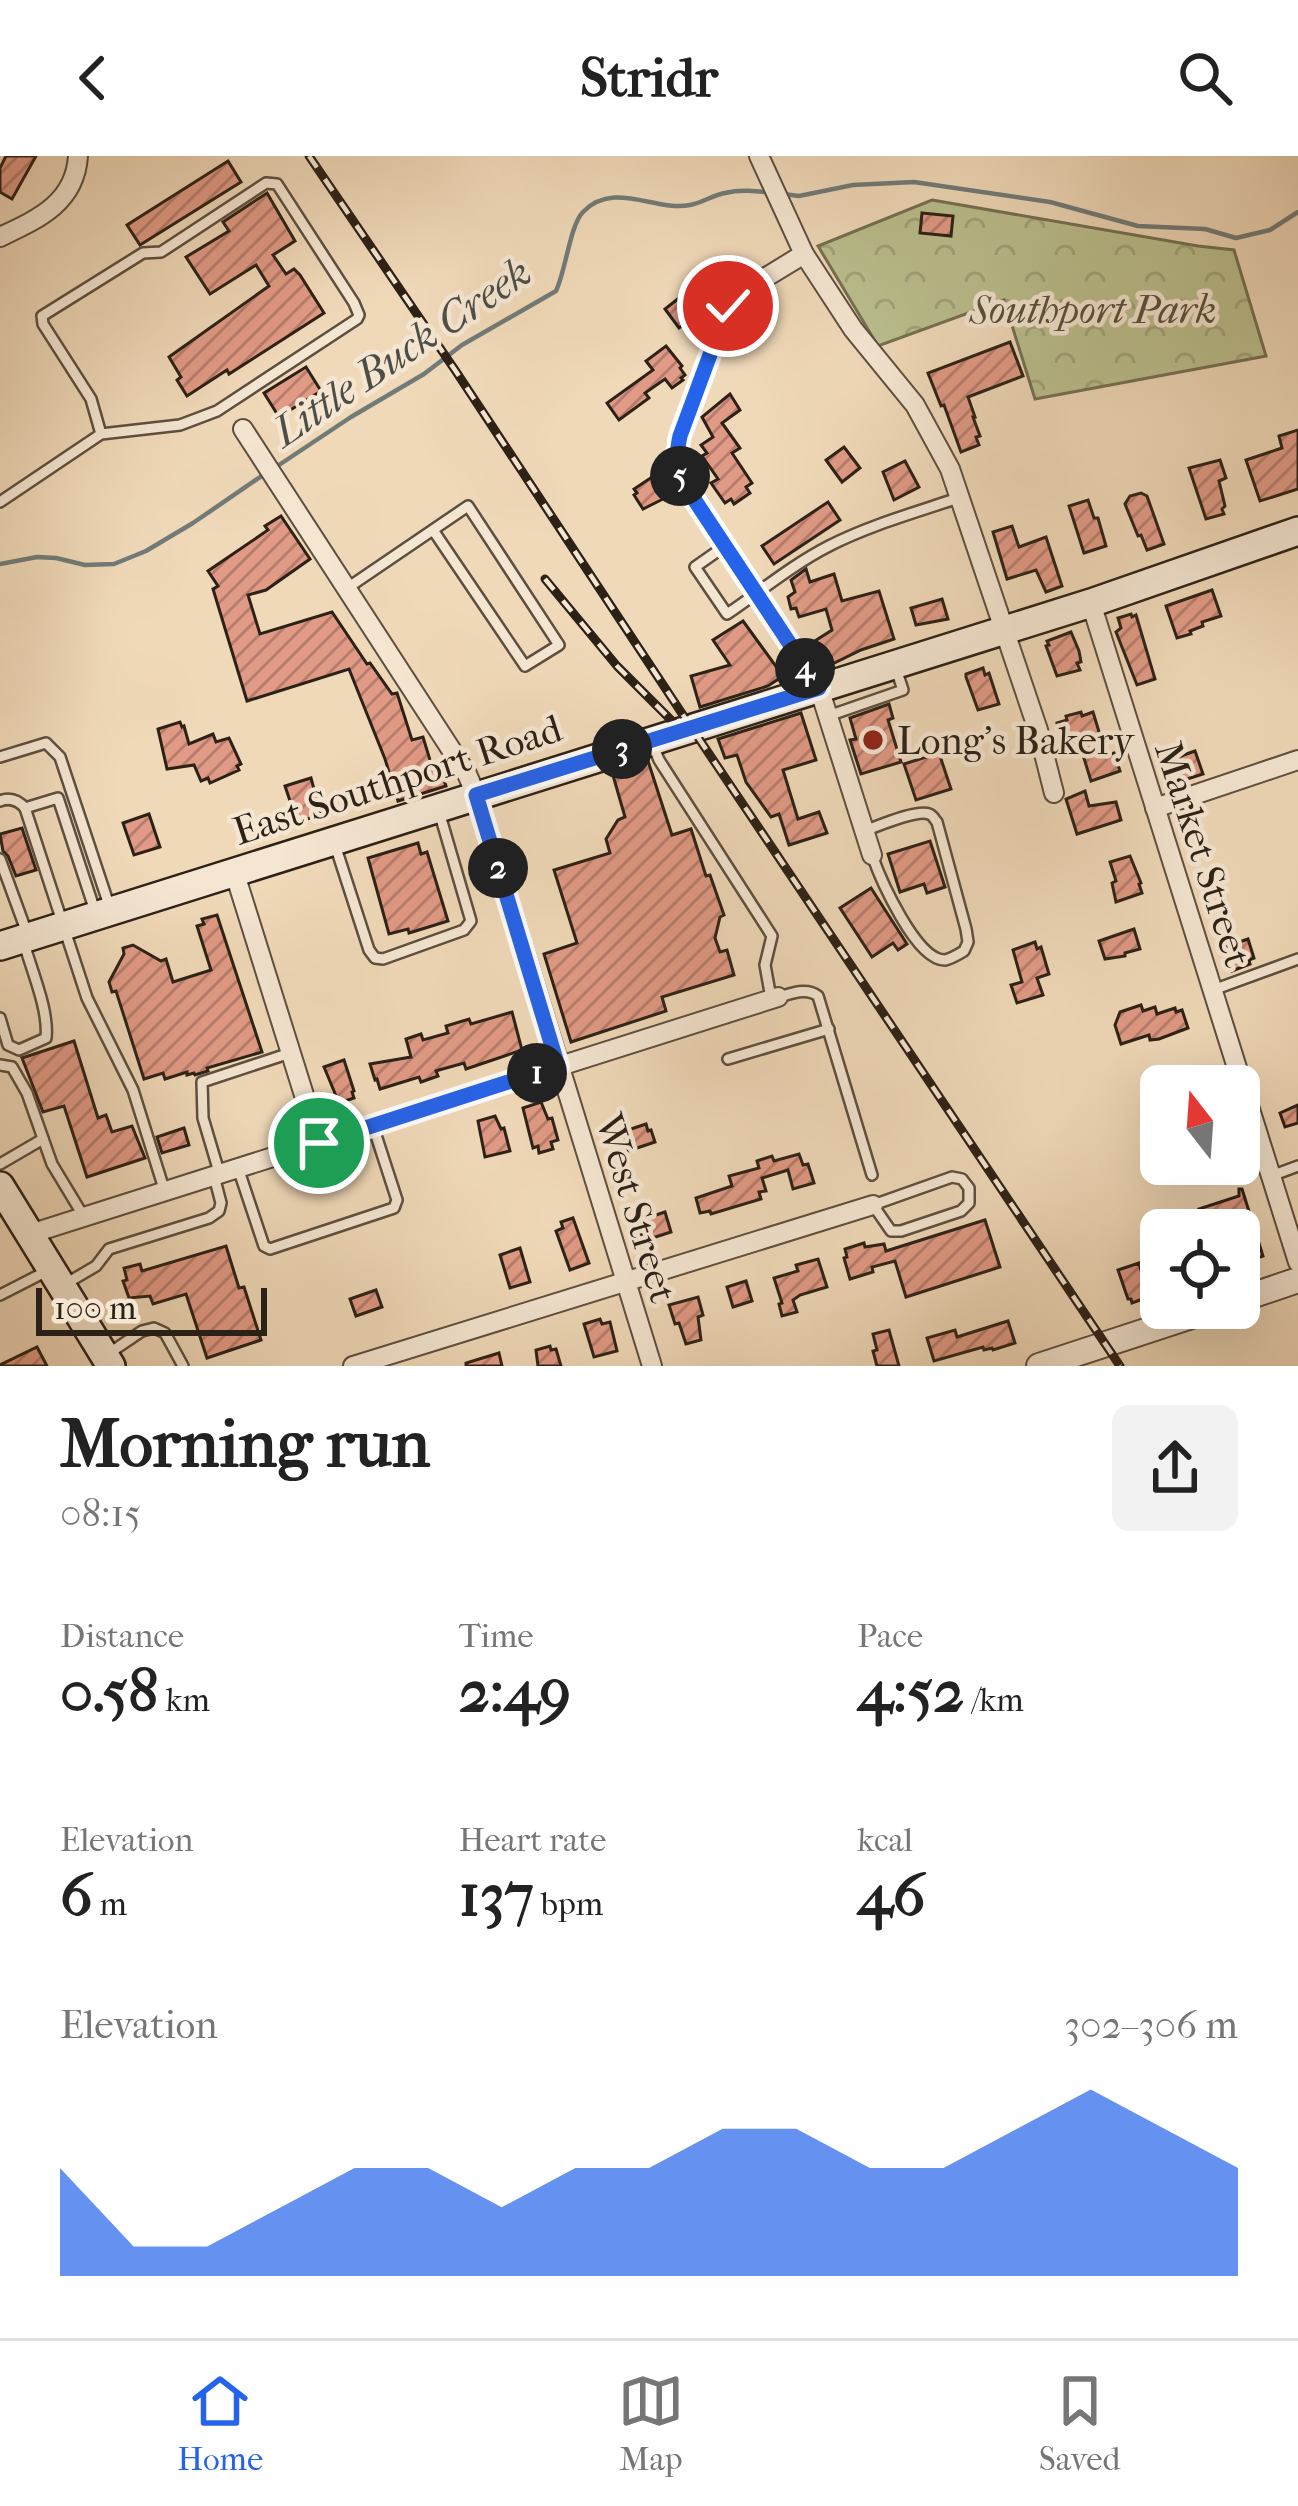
<!DOCTYPE html>
<html lang="en">
<head>
<meta charset="utf-8">
<style>
	:root { --surface:#fff; --page:#f2f2f2; --text:#222; --muted:#767676; --line:#e0e0e0; --accent:#2563eb }
	body { margin:0; font-family:"IM FELL French Canon",serif; background:var(--page); color:var(--text); height:100vh; display:flex; flex-direction:column; font-size:45px; white-space:nowrap }
	* { box-sizing:border-box; margin:0 }
	p { font-size:39px; color:var(--muted) }
	.icon { flex:none; width:66px; height:66px; fill:none; stroke:currentColor; stroke-width:2; stroke-linecap:round; stroke-linejoin:round }
	.map { position:relative; height:1210px; overflow:hidden }
	.side { display:flex; flex-direction:column; background:var(--surface); flex:1 }
	.side>* { flex:none }
	.needle { width:78px; rotate:343deg }
	.buttons { position:absolute; left:1140px; top:909px; display:grid; gap:24px }
	.buttons a { display:grid; place-items:center; width:120px; height:120px; border-radius:18px; background:var(--surface); box-shadow:0 12px 48px #0002; font-size:60px }
	.scale { position:absolute; left:36px; bottom:30px; width:231px; box-sizing:border-box; padding-left:12px; border:6px solid #2c2116; border-top:0; font-size:33px; line-height:42px; white-space:nowrap; color:#2c2116; -webkit-text-stroke:9px #f5e6d2; paint-order:stroke }
	.pin { position:absolute; display:grid; place-items:center; width:102px; height:102px; color:#fff; margin:-51px; border:6px solid #fff; border-radius:50%; box-shadow:0 3px 12px #0007 }
	.km { position:absolute; width:60px; height:60px; margin:-30px; border-radius:50%; background:#222; color:#fff; font-size:33px; line-height:60px; text-align:center }
	.round { display:grid; place-items:center; flex:none; width:126px; height:126px; border-radius:18px; background:var(--page) }
	.head { display:flex; align-items:center; justify-content:space-between; height:204px; padding:0 60px }
	h1 { font-size:66px; font-weight:800; line-height:90px }
	.figures { display:grid; grid-template-columns:repeat(3,1fr); gap:18px; height:204px; padding:12px 60px }
	.figures div { display:grid; align-content:center }
	.figures b { font-size:60px; font-weight:800 }
	.figures small { font-size:33px; font-weight:400 }
	.figures p { font-size:33px }
	.chart { height:336px; padding:24px 60px }
	.chart p { display:flex; justify-content:space-between }
	.chart svg { width:100%; height:216px; margin-top:12px; fill:var(--accent); opacity:.7 }
	header { display:flex; justify-content:space-between; align-items:center; height:156px; padding:0 60px; background:var(--surface); font-size:54px; font-weight:800 }
	.tab-bar { display:flex; justify-content:space-around; align-items:center; height:168px; border-top:3px solid var(--line); background:var(--surface); font-size:33px; color:var(--muted) }
	.tab-bar a { display:grid; justify-items:center; gap:6px }
	.tab-bar .on { color:var(--accent) }
	.map>svg:first-child { display:block }
	.park { fill:url(#park-crowns); stroke:#747052; stroke-width:3 }
	.lines { fill:none; stroke-linecap:round; stroke-linejoin:round }
	.stream { stroke:#717b78; stroke-width:4.5 }
	.building { fill:url(#building-hatch); stroke:#2c2116; stroke-width:3 }
	.service-casing { stroke:#5d4f3f; stroke-width:14 }
	.minor-casing { stroke:#5d4f3f; stroke-width:22 }
	.tertiary-casing { stroke:#5d4f3f; stroke-width:28 }
	.secondary-casing { stroke:#2c2116; stroke-width:32 }
	.service { stroke:#f5e6d2; stroke-width:9 }
	.minor { stroke:#f5e6d2; stroke-width:18 }
	.tertiary { stroke:#f5e6d2; stroke-width:24 }
	.secondary { stroke:#f5e6d2; stroke-width:27 }
	.rail-casing { stroke:#2c2116; stroke-width:9 }
	.rail { stroke:#f5e6d2; stroke-width:4.5; stroke-dasharray:14; stroke-linecap:butt }
	.route-casing { stroke:#fff; stroke-width:24 }
	.route { stroke:#2563eb; stroke-width:15 }
	.poi-dot { fill:#8f2418; stroke:#f5e6d2; stroke-width:4.5 }
	.labels { text-anchor:middle; stroke-width:9; stroke-linejoin:round; paint-order:stroke }
	.park-label { font-size:39px; font-style:italic; fill:#57503a; stroke:#f5e6d2 }
	.poi-label { font-size:39px; fill:#2c2116; stroke:#f5e6d2; text-anchor:start }
	.street-label { font-size:39px; fill:#2c2116; stroke:#f5e6d2 }
	.water-label { font-size:42px; font-style:italic; fill:#4e4e47; stroke:#f5e6d2 }
</style>
</head>
<body>
<header><svg class="icon" aria-label="back" viewBox="0 0 24 24"><path d="M15 5l-7 7 7 7"/></svg>Stridr<svg class="icon" aria-label="search" viewBox="0 0 24 24"><circle cx="10" cy="10" r="6"/><path d="M15 15l6 6"/></svg></header>
<div class="map">
<svg width="1298" height="1210" viewBox="0 0 1298 1210">
	<defs>
		<pattern id="park-crowns" width="20" height="18" patternUnits="userSpaceOnUse" patternTransform="scale(3)"><rect width="20" height="18" fill="#bbbf8e"/><path d="M2 6a3 3 0 1 1 6 0M12 15a3 3 0 1 1 6 0" fill="none" stroke="#a1a47a"/></pattern>
		<pattern id="building-hatch" width="6" height="6" patternUnits="userSpaceOnUse" patternTransform="scale(3)"><rect width="6" height="6" fill="#e19a85"/><path d="M-1 1l2-2M0 6l6-6M5 7l2-2" fill="none" stroke="#b77d6c"/></pattern>
	</defs>
	<rect width="100%" height="100%" fill="#f0d9b9"/>
	<filter id="stains"><feTurbulence type="fractalNoise" baseFrequency=".00167" numOctaves="4"/><feColorMatrix values="0 0 0 0 .2 0 0 0 0 .09 0 0 0 0 .02 0 0 0 .5 -.17"/></filter>
	<radialGradient id="worn" r=".72"><stop offset=".6" stop-color="#630" stop-opacity="0"/><stop offset="1" stop-color="#630" stop-opacity=".3"/></radialGradient>
	<!-- park -->
	<polygon class="park" points="932,44 1198,90 1234,94 1266,200 1035,243 1004,144 878,190 818,90"/>
	<g class="lines">
		<!-- stream -->
		<g class="stream">
			<polyline points="783,38 799,40 853,29 914,26 1050,46 1138,70 1205,73 1236,82 1270,74 1298,56"/>
			<path d="M276,311l75,-50 73,-43 38,-29 94,-54c10,-21 14,-66 27,-79 31,-32 72,0 107,-7 12,-2 23,-10 35,-12 16,-4 32,-2 47,0"/>
			<polyline points="0,408 37,401 56,402 85,409 114,408 146,395 193,367 266,317"/>
		</g>
	</g>
	<!-- building -->
	<g class="building">
		<polygon points="6,0 36,0 12,43 0,36 0,12"/>
		<polygon points="228,5 241,26 140,89 127,69"/>
		<polygon points="267,37 295,85 273,99 286,118 294,113 300,119 324,157 229,218 227,214 187,240 177,224 181,221 169,201 269,130 256,109 210,138 186,101 229,75 223,66"/>
		<polygon points="922,57 953,60 951,80 920,77"/>
		<polygon points="679,142 682,147 689,142 699,155 692,160 698,168 688,175 683,169 679,172 665,153"/>
		<polygon points="1010,186 1023,220 968,241 975,261 973,261 980,280 976,281 979,289 961,296 944,249 941,250 928,217"/>
		<polygon points="666,190 682,210 680,212 685,219 681,222 683,224 672,232 665,223 645,237 649,242 619,264 607,247 653,214 646,205"/>
		<polygon points="306,211 321,235 279,261 264,237"/>
		<polygon points="730,238 740,254 722,267 740,292 732,297 752,327 746,331 750,337 734,348 731,343 725,347 711,327 718,323 702,300 707,297 701,289 713,281 702,261"/>
		<polygon points="1298,274 1298,333 1260,345 1246,304 1282,292 1279,280"/>
		<polygon points="844,291 860,312 842,326 826,304"/>
		<polygon points="1220,304 1226,322 1219,325 1225,350 1222,353 1224,358 1206,363 1189,312"/>
		<polygon points="905,305 919,331 894,344 883,316"/>
		<polygon points="652,321 665,342 643,353 634,339 637,337 634,333"/>
		<polygon points="1141,337 1147,340 1164,388 1147,394 1141,379 1138,380 1125,348 1130,340"/>
		<polygon points="1088,344 1094,362 1098,362 1106,390 1084,397 1069,350"/>
		<polygon points="828,346 840,364 774,408 762,390"/>
		<polygon points="281,360 310,403 266,434 248,439 260,478 332,456 367,508 370,507 392,538 397,537 412,584 423,581 433,614 440,611 446,630 398,645 385,603 349,513 247,545 213,433 218,430 208,415 268,374 265,370"/>
		<polygon points="1012,370 1019,391 1046,381 1062,430 1046,436 1036,414 1007,423 993,376"/>
		<polygon points="806,413 810,426 834,418 842,445 879,435 894,483 861,494 822,513 807,490 832,474 826,453 799,461 796,452 791,453 788,441 795,436 791,424"/>
		<polygon points="1212,434 1221,460 1202,466 1203,470 1190,475 1191,478 1177,482 1166,450"/>
		<polygon points="942,443 948,463 916,469 911,452"/>
		<polygon points="1131,458 1132,461 1136,459 1155,523 1137,529 1116,476 1121,472 1118,462"/>
		<polygon points="743,465 783,520 768,530 700,551 691,520 730,509 713,484"/>
		<polygon points="1071,476 1079,495 1081,506 1077,507 1080,514 1057,520 1046,490 1049,489 1047,485"/>
		<polygon points="983,512 985,519 989,517 999,548 978,554 966,521 966,518"/>
		<polygon points="889,548 893,562 888,564 901,606 861,618 850,584 856,583 850,562"/>
		<polygon points="1081,556 1082,560 1093,556 1106,599 1114,597 1120,615 1091,625 1079,586 1064,591 1057,567 1067,564 1066,560"/>
		<polygon points="801,557 816,604 783,614 798,663 819,656 827,677 789,689 779,658 771,661 746,626 737,599 725,602 718,583"/>
		<polygon points="180,566 182,571 184,570 189,588 213,578 216,586 229,582 241,608 237,610 239,614 210,627 208,622 201,625 194,609 167,613 158,573"/>
		<polygon points="1195,595 1203,618 1172,628 1164,606"/>
		<polygon points="939,597 951,633 916,644 904,608"/>
		<polygon points="648,605 672,679 691,673 706,720 710,719 724,759 720,761 715,782 720,796 727,794 734,819 662,841 666,855 571,886 544,798 577,787 554,714 610,697 606,683 618,664 625,661 612,616"/>
		<polygon points="311,622 321,659 297,666 285,630"/>
		<polygon points="1085,635 1089,650 1116,646 1121,664 1077,678 1066,643"/>
		<polygon points="149,658 160,691 134,699 123,667"/>
		<polygon points="22,672 36,714 16,720 8,700 3,695 0,678"/>
		<polygon points="930,685 945,731 927,737 924,728 900,736 888,698"/>
		<polygon points="418,687 421,698 427,696 448,765 409,777 408,773 389,778 368,702"/>
		<polygon points="1130,700 1141,727 1139,728 1142,737 1116,746 1112,727 1116,725 1110,706"/>
		<polygon points="871,732 907,788 898,794 893,787 872,801 840,752"/>
		<polygon points="217,759 262,896 207,912 208,915 195,919 194,917 187,919 187,916 165,923 163,917 144,923 116,835 112,836 109,826 124,798 123,792 133,789 161,805 166,803 173,826 211,814 197,770 204,768 202,763"/>
		<polygon points="1134,773 1140,793 1125,797 1125,800 1105,803 1099,785"/>
		<polygon points="1248,783 1254,802 1249,804 1250,808 1232,815 1231,811 1227,812 1223,799 1227,798 1225,791"/>
		<polygon points="1035,786 1037,793 1041,791 1049,818 1037,822 1043,839 1017,847 1011,829 1022,826 1013,794"/>
		<polygon points="1141,849 1143,855 1155,851 1157,858 1175,852 1176,856 1182,854 1188,872 1159,883 1150,884 1149,879 1121,888 1115,869 1120,856"/>
		<polygon points="512,856 522,894 466,913 464,907 439,914 436,915 438,920 421,926 419,921 380,933 377,923 375,924 370,908 411,901 406,883 421,878 423,884 448,877 446,870 469,863 471,868"/>
		<polygon points="74,885 98,962 106,959 112,976 132,970 145,1002 87,1021 64,950 43,956 22,902"/>
		<polygon points="344,904 354,935 352,936 354,942 339,947 324,911"/>
		<polygon points="1205,913 1210,930 1161,930 1160,927"/>
		<polygon points="541,946 548,963 552,962 558,984 551,986 553,993 539,997 538,990 533,992 523,952"/>
		<polygon points="1298,949 1298,967 1285,971 1280,957"/>
		<polygon points="495,960 501,973 504,972 510,995 485,1001 478,965"/>
		<polygon points="646,968 648,975 651,974 655,986 628,995 622,976"/>
		<polygon points="184,972 189,989 162,997 157,981"/>
		<polygon points="799,998 803,1009 808,1008 814,1027 793,1033 788,1014 762,1022 766,1035 759,1036 761,1043 711,1058 710,1055 700,1057 696,1042 732,1030 729,1020 759,1012 757,1005 772,1000 774,1005"/>
		<polygon points="1239,1033 1242,1033 1263,1100 1239,1108 1239,1063 1206,1073 1199,1053 1239,1040"/>
		<polygon points="665,1056 671,1076 643,1085 638,1068 642,1067 641,1064"/>
		<polygon points="573,1062 589,1107 570,1114 556,1075 563,1072 561,1066"/>
		<polygon points="985,1064 1000,1111 906,1141 895,1105 872,1111 873,1116 850,1123 844,1102 847,1101 845,1093 864,1087 865,1091 884,1088 886,1095"/>
		<polygon points="226,1090 239,1132 244,1131 261,1184 207,1202 186,1138 153,1148 150,1140 129,1142 123,1125 127,1124 124,1112 140,1108 142,1115"/>
		<polygon points="520,1092 530,1126 510,1132 500,1099"/>
		<polygon points="818,1103 827,1131 800,1139 793,1144 797,1156 782,1160 779,1148 782,1147 774,1122 798,1115 796,1109"/>
		<polygon points="1139,1107 1148,1141 1132,1147 1131,1143 1128,1143 1118,1114"/>
		<polygon points="746,1125 752,1145 733,1151 727,1131"/>
		<polygon points="376,1134 382,1151 356,1160 350,1143"/>
		<polygon points="698,1141 703,1159 698,1161 701,1184 686,1188 679,1167 675,1168 669,1149"/>
		<polygon points="600,1163 602,1168 610,1166 617,1195 594,1201 584,1168"/>
		<polygon points="1008,1165 1015,1187 993,1194 992,1192 984,1194 983,1191 934,1205 927,1182 955,1174 957,1181"/>
		<polygon points="889,1174 899,1210 877,1210 873,1195 877,1194 873,1178"/>
		<polygon points="550,1190 551,1194 556,1193 561,1210 538,1210 536,1194"/>
		<polygon points="37,1191 47,1210 0,1210 0,1209"/>
		<polygon points="499,1197 502,1210 466,1210 466,1207"/>
	</g>
	<g class="lines">
		<!-- service casing -->
		<g class="service-casing">
			<g id="service">
				<polyline points="0,346 101,278 180,269 217,255 357,163 359,159 354,147 277,28 266,27 161,96 143,97 42,160 43,168 91,243 101,278"/>
				<path d="M725,390l-30,21 32,47c34,-23 65,-49 102,-68 41,-21 88,-34 132,-49"/>
				<polyline points="346,433 468,350 559,489 525,510 433,374"/>
				<polyline points="828,560 903,534 896,513"/>
				<polyline points="653,589 659,604 772,780 765,809 771,842"/>
				<polyline points="0,601 46,587 60,601 109,749"/>
				<path d="M0,645c10,-4 18,-1 25,7l62,190 46,92 32,102"/>
				<polyline points="25,652 58,642 96,758"/>
				<path d="M864,675c14,-5 53,-22 65,-17 4,1 5,5 8,8l29,107 2,13 -4,9c-5,3 -13,8 -19,9 -29,1 -65,-82 -73,-105"/>
				<polyline points="335,689 369,794 375,802 383,803 464,774 471,765 440,659"/>
				<polyline points="0,703 27,777"/>
				<polyline points="1213,834 1298,803"/>
				<path d="M778,841c13,-3 28,-10 40,-1l54,179"/>
				<path d="M0,862l8,27 11,5 27,-12c3,-28 -14,-66 -22,-95"/>
				<polyline points="728,903 829,873"/>
				<polyline points="0,909 12,911 27,937 52,1008 84,1061"/>
				<polyline points="0,1008 43,983"/>
				<polyline points="238,1012 264,1090 270,1093 394,1052 397,1044 373,970"/>
				<polyline points="219,1016 203,962 202,926 290,897"/>
				<polyline points="1271,1020 1298,1010"/>
				<polygon points="952,1021 962,1023 969,1032 969,1047 961,1055 901,1075 891,1075 873,1049"/>
				<polyline points="67,1127 96,1110 109,1093 209,1062 219,1055 221,1047 214,1020"/>
				<polyline points="0,1139 47,1115"/>
				<polyline points="108,1198 142,1175 154,1172 165,1177 183,1210"/>
			</g>
		</g>
		<!-- minor casing -->
		<g class="minor-casing">
			<g id="minor">
				<polyline points="759,0 804,98 853,173 915,249 950,313 1038,574 1054,637"/>
				<path d="M0,81c38,-18 75,-34 78,-81"/>
				<polyline points="804,98 737,139 724,156 677,291 677,309 684,328 819,532 872,699"/>
				<polyline points="243,273 467,618 476,639 652,1210"/>
				<polyline points="1091,447 1298,1106"/>
				<polyline points="1155,652 1298,604"/>
				<polyline points="234,715 319,987"/>
				<polyline points="30,1078 778,841"/>
				<polyline points="353,1210 873,1049"/>
			</g>
		</g>
		<!-- tertiary casing -->
		<g class="tertiary-casing">
			<g id="tertiary">
				<polyline points="1239,1144 1298,1124"/>
				<polyline points="1039,1210 1216,1152"/>
			</g>
		</g>
		<!-- secondary casing -->
		<g class="secondary-casing">
			<g id="secondary">
				<polyline points="0,790 1091,447 1298,375"/>
				<polyline points="0,1030 111,1210"/>
			</g>
		</g>
		<!-- service -->
		<use href="#service" class="service"/>
		<!-- minor -->
		<use href="#minor" class="minor"/>
		<!-- tertiary -->
		<use href="#tertiary" class="tertiary"/>
		<!-- secondary -->
		<use href="#secondary" class="secondary"/>
		<!-- rail casing -->
		<g class="rail-casing">
			<g id="rail">
				<polyline points="309,0 455,214 681,556 1120,1210"/>
				<polyline points="545,423 617,510 673,566"/>
			</g>
		</g>
		<!-- rail -->
		<use href="#rail" class="rail"/>
	</g>
	<g class="lines">
		<!-- route casing -->
		<g class="route-casing">
			<path id="route" d="M319,987l239,-77 -82,-271 343,-107 -135,-204c-8,-17 -8,-30 -4,-48l48,-130"/>
		</g>
		<!-- route -->
		<use href="#route" class="route"/>
	</g>
	<!-- markers -->
	<circle class="poi-dot" cx="873" cy="584" r="12"/>
	<g class="labels">
		<!-- park labels -->
		<g class="park-label">
			<text x="1093" y="167">Southport Park</text>
		</g>
		<!-- poi labels -->
		<g class="poi-label">
			<text x="897" y="598">Long's Bakery</text>
		</g>
		<!-- street labels -->
		<g class="street-label">
			<text transform="translate(397 623) rotate(-18)" y="14">East Southport Road</text>
			<text transform="translate(1204 698) rotate(72)" y="14">Market Street</text>
			<text transform="translate(637 1052) rotate(73)" y="14">West Street</text>
		</g>
		<!-- water labels -->
		<g class="water-label">
			<text transform="translate(401 195) rotate(-34)" y="15">Little Buck Creek</text>
		</g>
	</g>
	<rect width="100%" height="100%" filter="url(#stains)"/>
	<rect width="100%" height="100%" fill="url(#worn)"/>
</svg>
<div class="buttons">
<a><svg class="needle" viewBox="-14 -14 28 28"><path d="M0-13l5 13h-10z" fill="#e53935"/><path d="M0 13l5-13h-10z" fill="#767676"/></svg></a>
<a><svg class="icon" aria-label="locate" viewBox="0 0 24 24"><circle cx="12" cy="12" r="6"/><path d="M12 2v4M12 18v4M2 12h4M18 12h4"/></svg></a>
</div>
<div class="scale">100 m</div>
<div class="pin" style="left:319px;top:987px;background:#1e9e55"><svg class="icon" aria-label="arrive" viewBox="0 0 24 24"><path d="M6 21V4h12l-3 4 3 4H6"/></svg></div>
<div class="pin" style="left:728px;top:150px;background:#d93025"><svg class="icon" aria-label="check" viewBox="0 0 24 24"><path d="M5 12l5 5 9-10"/></svg></div>
<b class="km" style="left:537px;top:917px">1</b>
<b class="km" style="left:498px;top:712px">2</b>
<b class="km" style="left:622px;top:593px">3</b>
<b class="km" style="left:805px;top:512px">4</b>
<b class="km" style="left:680px;top:320px">5</b>
</div>
<section class="side">
<div class="head"><div><h1>Morning run</h1><p>08:15</p></div><a class="round"><svg class="icon" aria-label="share" viewBox="0 0 24 24"><path d="M12 15V3M7 8l5-5 5 5M5 13v7h14v-7"/></svg></a></div>
<div class="figures">
<div><p>Distance</p><b>0.58<small> km</small></b></div>
<div><p>Time</p><b>2:49</b></div>
<div><p>Pace</p><b>4:52<small> /km</small></b></div>
</div>
<div class="figures">
<div><p>Elevation</p><b>6<small> m</small></b></div>
<div><p>Heart rate</p><b>137<small> bpm</small></b></div>
<div><p>kcal</p><b>46</b></div>
</div>
<div class="chart"><p><span>Elevation</span>302–306 m</p>
<svg viewBox="0 0 160 44" preserveAspectRatio="none"><path d="M0 44V22L10 38L20 38L30 30L40 22L50 22L60 30L70 22L80 22L90 14L100 14L110 22L120 22L130 14L140 6L150 14L160 22V44z"/></svg>
</div>
</section>
<nav class="tab-bar">
<a class="on"><svg class="icon" aria-label="home" viewBox="0 0 24 24"><path d="M3 11l9-7 9 7M6 9v11h12V9"/></svg>Home</a>
<a><svg class="icon" aria-label="map" viewBox="0 0 24 24"><path d="M3 6l6-2 6 2 6-2v14l-6 2-6-2-6 2zM9 4v14M15 6v14"/></svg>Map</a>
<a><svg class="icon" aria-label="saved" viewBox="0 0 24 24"><path d="M7 4h10v16l-5-4-5 4z"/></svg>Saved</a>
</nav>
</body>
</html>
